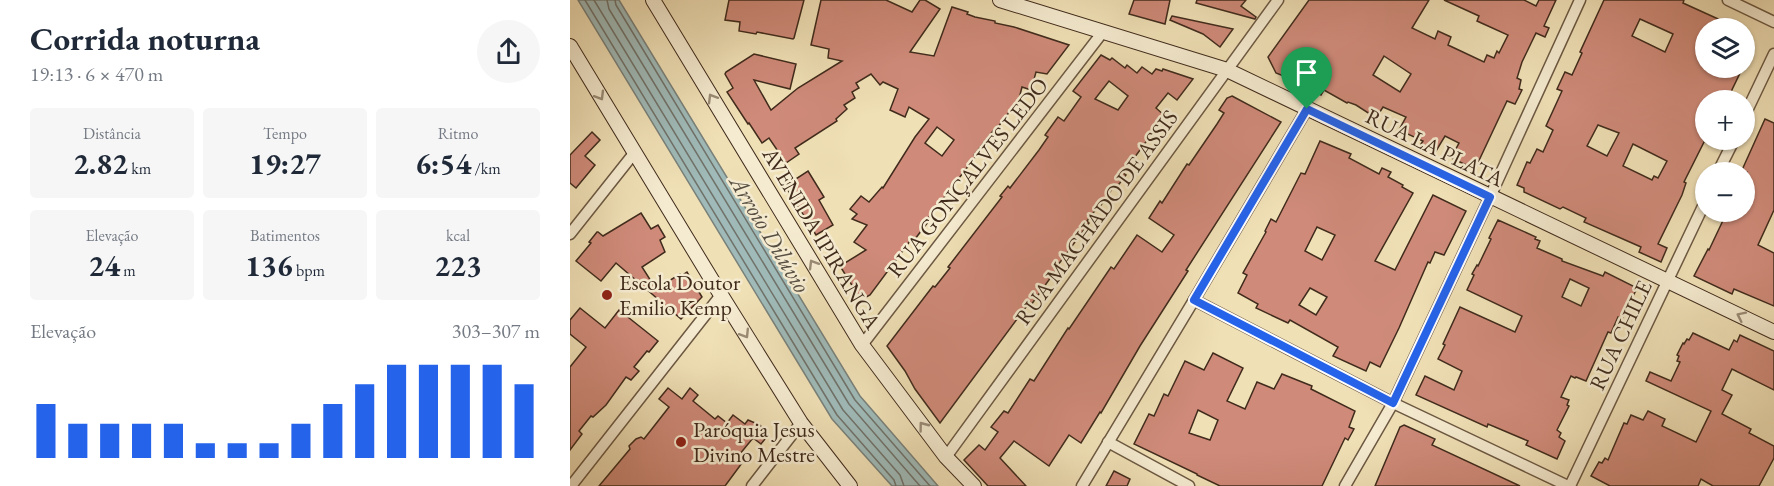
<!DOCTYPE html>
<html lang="pt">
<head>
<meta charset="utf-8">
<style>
	:root { --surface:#fff; --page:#f6f6f7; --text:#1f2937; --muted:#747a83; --accent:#2563eb }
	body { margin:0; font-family:"EB Garamond",serif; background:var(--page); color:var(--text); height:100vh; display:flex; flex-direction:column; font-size:22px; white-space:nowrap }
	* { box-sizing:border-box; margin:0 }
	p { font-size:20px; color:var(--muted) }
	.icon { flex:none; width:33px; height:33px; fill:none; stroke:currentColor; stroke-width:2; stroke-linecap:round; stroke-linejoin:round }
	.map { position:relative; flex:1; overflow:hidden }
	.drawer { display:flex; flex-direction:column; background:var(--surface); width:570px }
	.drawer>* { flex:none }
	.tools { position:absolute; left:1125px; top:18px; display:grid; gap:12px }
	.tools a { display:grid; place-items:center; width:60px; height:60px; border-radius:50%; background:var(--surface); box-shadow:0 2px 4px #0004; font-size:30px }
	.pin { position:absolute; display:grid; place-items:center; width:51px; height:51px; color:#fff; margin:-62px -26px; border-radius:50% 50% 50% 0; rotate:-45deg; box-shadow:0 0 6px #0007 }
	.pin .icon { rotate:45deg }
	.round { display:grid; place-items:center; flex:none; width:63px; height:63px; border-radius:32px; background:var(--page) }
	.headline { display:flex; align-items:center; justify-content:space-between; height:102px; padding:0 30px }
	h1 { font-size:33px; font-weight:700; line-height:45px }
	.figures { display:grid; grid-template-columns:repeat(3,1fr); gap:9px; height:102px; padding:6px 30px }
	.figures div { display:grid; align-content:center; border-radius:6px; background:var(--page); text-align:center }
	.figures b { font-size:30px; font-weight:700 }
	.figures small { font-size:16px; font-weight:400 }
	.figures p { font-size:16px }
	.chart { height:168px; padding:12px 30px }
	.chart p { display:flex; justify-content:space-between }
	.chart svg { width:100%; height:108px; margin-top:6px; stroke:var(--accent); stroke-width:6 }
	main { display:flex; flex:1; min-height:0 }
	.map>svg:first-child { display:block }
	.water { fill:#9fbab8; stroke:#79817a; stroke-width:1.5 }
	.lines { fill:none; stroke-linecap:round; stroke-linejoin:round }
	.shore { stroke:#70726a; stroke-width:1.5 }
	.building { fill:#cf8a79; stroke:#402b1c; stroke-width:1.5; fill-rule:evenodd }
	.street-casing { stroke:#6c5842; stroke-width:13 }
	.secondary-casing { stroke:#402b1c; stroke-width:16 }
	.street { stroke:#f5ebd0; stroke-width:10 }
	.secondary { stroke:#f5ebd0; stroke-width:14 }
	.oneway { stroke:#9a8b76 }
	.route-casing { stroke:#fff; stroke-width:12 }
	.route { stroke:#2563eb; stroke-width:8 }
	.poi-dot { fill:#8f2418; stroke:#f5ebd0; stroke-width:2 }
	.labels { text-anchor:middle; stroke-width:5; stroke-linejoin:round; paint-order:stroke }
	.street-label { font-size:22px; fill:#402b1c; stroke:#f5ebd0 }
	.poi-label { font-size:22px; fill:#402b1c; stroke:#f5ebd0; text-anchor:start }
	.water-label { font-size:24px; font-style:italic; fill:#584f43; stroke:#f5ebd0 }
</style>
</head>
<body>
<main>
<section class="drawer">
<div class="headline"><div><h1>Corrida noturna</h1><p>19:13 · 6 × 470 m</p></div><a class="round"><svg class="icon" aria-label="share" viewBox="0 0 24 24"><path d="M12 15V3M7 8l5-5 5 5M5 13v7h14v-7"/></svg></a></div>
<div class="figures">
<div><p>Distância</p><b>2.82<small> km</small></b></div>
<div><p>Tempo</p><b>19:27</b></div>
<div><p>Ritmo</p><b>6:54<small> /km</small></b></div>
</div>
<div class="figures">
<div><p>Elevação</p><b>24<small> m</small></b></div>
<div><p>Batimentos</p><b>136<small> bpm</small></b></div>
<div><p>kcal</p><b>223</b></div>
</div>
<div class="chart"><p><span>Elevação</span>303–307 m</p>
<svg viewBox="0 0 160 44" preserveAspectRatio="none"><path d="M5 44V22M15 44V30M25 44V30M35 44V30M45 44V30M55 44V38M65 44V38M75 44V38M85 44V30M95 44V22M105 44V14M115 44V6M125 44V6M135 44V6M145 44V6M155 44V14"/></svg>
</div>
</section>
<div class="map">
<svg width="1204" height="486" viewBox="0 0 1204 486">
	<rect width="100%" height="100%" fill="#f0e0b6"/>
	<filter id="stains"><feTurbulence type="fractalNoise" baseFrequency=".00333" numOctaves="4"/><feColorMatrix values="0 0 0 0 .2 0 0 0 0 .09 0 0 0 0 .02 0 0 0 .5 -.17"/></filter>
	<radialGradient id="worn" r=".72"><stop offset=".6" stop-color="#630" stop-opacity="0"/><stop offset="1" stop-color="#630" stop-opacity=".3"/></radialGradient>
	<!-- water -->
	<polygon class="water" points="8,0 49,0 290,396 368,486 322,486 262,419"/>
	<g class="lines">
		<!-- shore -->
		<g class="shore">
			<polyline points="15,0 267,415 324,480 326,486"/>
			<polyline points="24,0 273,410 330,475 334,486"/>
			<polyline points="37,0 39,9 279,404 350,486"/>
			<polyline points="45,0 46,5 285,400 360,486"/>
		</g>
	</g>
	<!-- building -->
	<g class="building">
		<polygon points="159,0 234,0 224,38 223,39 187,32 186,34 169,31 170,22 155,20"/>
		<path d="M251,0h65l26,12 8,-12h5l15,9 -30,43 24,4 18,-49 16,5 -1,2 8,3 20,4v2l19,4 55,18 -22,29 -11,-2 -5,18 -9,-3 -3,12 -21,28 -1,-1 -23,29 2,1 -50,65 2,1 -13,17 -2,-2 -43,58 -9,5 -21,-34 26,-16 -12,-8 13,-17 -15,-6 5,-5 -7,-5 11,-13 8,6 13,-15 1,1 32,-51 14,-18 -20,-12 -4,10 -15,-7 8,-21 -15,-7 -3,3 -9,-11 -15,9 3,5 -7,4 3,6 -11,7 3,4 -11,10 1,2 -42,27 4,6 -13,9 -17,-25 -7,5 -13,-20 -1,1 -21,-32 6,-4 -8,-14 1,-2 28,-18 42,10 -6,25 -36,-9 17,30 27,-22 44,-27 -14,-3 1,-9 -18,-4zM367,127l17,13 -12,16 -17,-13z"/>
		<polygon points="564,0 600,0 595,24 559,14"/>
		<polygon points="627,0 676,0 671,6 686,17 685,19 626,3"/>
		<path d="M739,0h120l-17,28 23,11 3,-8 13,6 -3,8 36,17 3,-7 7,3 3,-7 2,2 9,-18 -31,-14 2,-5 -35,-16h80l12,6 3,-6h17l-12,26 5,2 -4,9 -9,-4 -14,29 -5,16 4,2 -2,9 3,1 -7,14 -8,-3 -32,68 -24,-11 8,-15 -14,-7 -9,15 -15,-7 2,-3 -24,-11 7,-13 -23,-10 -7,11 -20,-13 -8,-3 -1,1 -23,-13 -3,5 -16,-8 1,-2 -30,-12 -8,-16zM814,56l27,18 -11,18 -27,-17z"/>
		<path d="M1034,0h80l-1,3 55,25h-32v40h34l-1,2 2,1 -14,29h-21v38l-22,44 2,1 -4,12 -24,49 9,4 -6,14 -22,-10 2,-5 -57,-25 2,-4 -23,-11 -3,2 -36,-17v-4l-7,-3 10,-23 3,1 7,-14 6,3 10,-22 -7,-4 16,-35 -5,-2 8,-17 7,3 10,-22 -2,-1zM1070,19l33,15 -8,18 -33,-16zM1028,125l21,8 -12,23 -20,-10zM1063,144l34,17 -9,17 -4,-2 -2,4 -29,-14z"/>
		<polygon points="602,16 663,29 650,47 633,34 600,20"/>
		<path d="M531,55l9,5 2,-2 13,10 2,-3 10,8 5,-6 10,7 4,-5 6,2 1,-2 30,10 -16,21 -9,-7 -12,15 9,8 -42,57 3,2 -10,13 -2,-2 -13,19 -1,-1 -13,17 2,2 -31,42 1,1 -8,11 -20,28 -2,-2 -89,120 -25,-34 -10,-18 -18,-25 46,-60 2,1 15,-19 -2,-1 54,-70 -2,-1 8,-10 2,2 29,-38 9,-13 -3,-2 13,-18 6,4 17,-24 -8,-6zM539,81l19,15 -10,14 -23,-11z"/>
		<polygon points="662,96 711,122 616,270 618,271 570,346 531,413 530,412 511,443 499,435 479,466 444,441 430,458 456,486 418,486 394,460 409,445 415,450 428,432 421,427 434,411 438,413 460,379 464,381 498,328 499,329 541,267 544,269 567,235 592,252 604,235 579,218 590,201 592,203 617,164 619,165 647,124 654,113 649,110 657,98"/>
		<polygon points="1195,119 1204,123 1204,210 1188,245 1204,253 1204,306 1164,289 1162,294 1124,276 1138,249 1139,250 1157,212 1174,212 1174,177 1177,172 1172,170"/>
		<polygon points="22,132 30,140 15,156 25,165 6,188 0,183 0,155"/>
		<path d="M750,141l31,13 -2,4 30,16 3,-6 9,4 -3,5 15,8 -1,2 11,6 -38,68 20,9 38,-75 33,16 -22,44 -9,-3 -5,11 -2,-1 -29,66 -19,39 -10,-5 -4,9 -33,-15 5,-9 -48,-27 -2,3 -32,-15 2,-4 -20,-11 9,-18 -4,-2 23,-41 -1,-1 6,-12 5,3 25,-49 4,1zM747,227l18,8 -13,25 -17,-9zM740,288l17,9 -11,18 -17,-10z"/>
		<polygon points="238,171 254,197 249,200 263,225 246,235 215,186"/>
		<polygon points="71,213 81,229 88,225 95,237 90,240 95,252 72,267 86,289 110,274 111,276 117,272 132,297 111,319 46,263 31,281 6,261 21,243 19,242 27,232 28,232 33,236"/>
		<path d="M928,220l38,17 -1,2 5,2 -3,7 25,11v2l41,15 2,-4 32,16 -15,31 -4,-2 -7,16 -3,-1 -22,49 -10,-4 -1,1 -4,-2 -10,21 8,3 -2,5 2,1 -12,24 4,3 -2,4 6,4 -8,18 -31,-14 2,-4 -40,-17 -1,3 -71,-32 9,-19 29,14 8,-19 -24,-12 7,-14 -2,-1 17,-37 55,25 7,-16 -55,-26 7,-15 -2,-1 5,-9 1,1 13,-27 -2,-1zM1000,279l19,9 -8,18 -19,-9z"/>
		<polygon points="10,308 35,328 49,310 88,341 79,352 77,351 64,367 69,371 61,380 56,377 36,405 23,417 21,416 9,431 12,434 0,450 0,367 16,347 0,334 0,320"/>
		<polygon points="1123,333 1159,350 1164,340 1167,342 1170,335 1204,351 1204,390 1162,369 1152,390 1162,395 1152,414 1181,429 1179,433 1204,446 1204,458 1189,486 1143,486 1131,479 1128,486 1040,486 1021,476 1029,462 1032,463 1035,458 1038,460 1054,423 1057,424 1061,415 1073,420 1078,411 1095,419 1092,426 1126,442 1141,411 1076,381 1080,372 1101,381 1110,362 1107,361 1109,356 1107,355 1113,343 1114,344 1117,339 1119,340"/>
		<path d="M643,353l30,15 -16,33 18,8 12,-27 17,7 8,-15 30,12 -1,3 44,22 -6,16 5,2 -6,11 -3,-2 -23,48h-102l-23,-11v-1l-63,-30 15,-30 5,2 10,-22 4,2 17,-35 19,9zM628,410l20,10 -8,20 -21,-7z"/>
		<polygon points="98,388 112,399 120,388 128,395 123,401 145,419 148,416 157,423 163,415 175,424 178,420 190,425 198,435 191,444 183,438 169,455 175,459 155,486 29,486 60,449 59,446 66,439 71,437 74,439 99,407 89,399"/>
		<polygon points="834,425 865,439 862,445 950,486 805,486 830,427"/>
		<polygon points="544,471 560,479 557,486 536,486"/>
	</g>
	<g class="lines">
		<!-- street casing -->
		<g class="street-casing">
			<g id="street">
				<polyline points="1158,0 1204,22"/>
				<polyline points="1174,117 1204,54"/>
				<polyline points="1148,172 1164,140"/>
				<polyline points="0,234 65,152"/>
				<polyline points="624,300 823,403 998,486"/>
				<polyline points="292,345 532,33"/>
				<polyline points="538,442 619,486"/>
				<polyline points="376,457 708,0"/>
				<polyline points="1,486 151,295"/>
				<polyline points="182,486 231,423"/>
				<polyline points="512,486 624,300 737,109"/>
				<polyline points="775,486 823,403 920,197 1010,0"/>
				<polyline points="1000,486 1136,200"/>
			</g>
		</g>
		<!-- secondary casing -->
		<g class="secondary-casing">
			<g id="secondary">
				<polyline points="83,0 292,345 376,457 404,486"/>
				<polyline points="430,0 657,70 1204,332"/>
				<polyline points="0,46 151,295 231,423 280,486"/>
			</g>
		</g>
		<!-- street -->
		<use href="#street" class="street"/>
		<!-- secondary -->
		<use href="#secondary" class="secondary"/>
	</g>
	<!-- one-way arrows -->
	<defs><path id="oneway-chevron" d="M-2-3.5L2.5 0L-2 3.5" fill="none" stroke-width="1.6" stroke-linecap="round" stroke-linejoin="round" transform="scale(1.5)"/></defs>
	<g class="oneway">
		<use href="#oneway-chevron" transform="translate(30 96) rotate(59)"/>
		<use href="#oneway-chevron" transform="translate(142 98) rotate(-121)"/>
		<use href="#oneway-chevron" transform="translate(243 264) rotate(-121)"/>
		<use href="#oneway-chevron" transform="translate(1171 316) rotate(-154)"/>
		<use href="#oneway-chevron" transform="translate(175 334) rotate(58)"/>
		<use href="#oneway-chevron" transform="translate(353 426) rotate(-127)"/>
	</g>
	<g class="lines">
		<!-- route casing -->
		<g class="route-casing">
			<polygon id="route" points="737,109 920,197 823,403 624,300"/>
		</g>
		<!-- route -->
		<use href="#route" class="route"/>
	</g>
	<!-- markers -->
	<g class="poi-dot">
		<circle cx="37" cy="295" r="6"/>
		<circle cx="111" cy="442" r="6"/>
	</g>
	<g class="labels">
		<!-- street labels -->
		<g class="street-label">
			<text transform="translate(865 147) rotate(26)" y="8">RUA LA PLATA</text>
			<text transform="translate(397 177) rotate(-52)" y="8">RUA GONÇALVES LEDO</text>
			<text transform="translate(526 217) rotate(-54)" y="8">RUA MACHADO DE ASSIS</text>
			<text transform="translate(252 238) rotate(59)" y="8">AVENIDA IPIRANGA</text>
			<text transform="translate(1050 335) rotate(-65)" y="8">RUA CHILE</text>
		</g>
		<!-- poi labels -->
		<g class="poi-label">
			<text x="49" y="290">Escola Doutor<tspan x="49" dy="25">Emilio Kemp</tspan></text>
			<text x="123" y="437">Paróquia Jesus<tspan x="123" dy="25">Divino Mestre</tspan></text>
		</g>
		<!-- water labels -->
		<g class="water-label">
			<text transform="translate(200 234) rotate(59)" y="8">Arroio Dilúvio</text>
		</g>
	</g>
	<rect width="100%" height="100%" filter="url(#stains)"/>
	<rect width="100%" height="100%" fill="url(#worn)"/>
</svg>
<div class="tools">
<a><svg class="icon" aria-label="layers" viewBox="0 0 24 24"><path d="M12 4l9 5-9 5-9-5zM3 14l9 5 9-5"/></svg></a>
<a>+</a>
<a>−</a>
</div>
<div class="pin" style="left:737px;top:109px;background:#1e9e55"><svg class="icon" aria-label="arrive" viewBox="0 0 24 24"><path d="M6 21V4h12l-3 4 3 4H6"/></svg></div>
</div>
</main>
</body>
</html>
